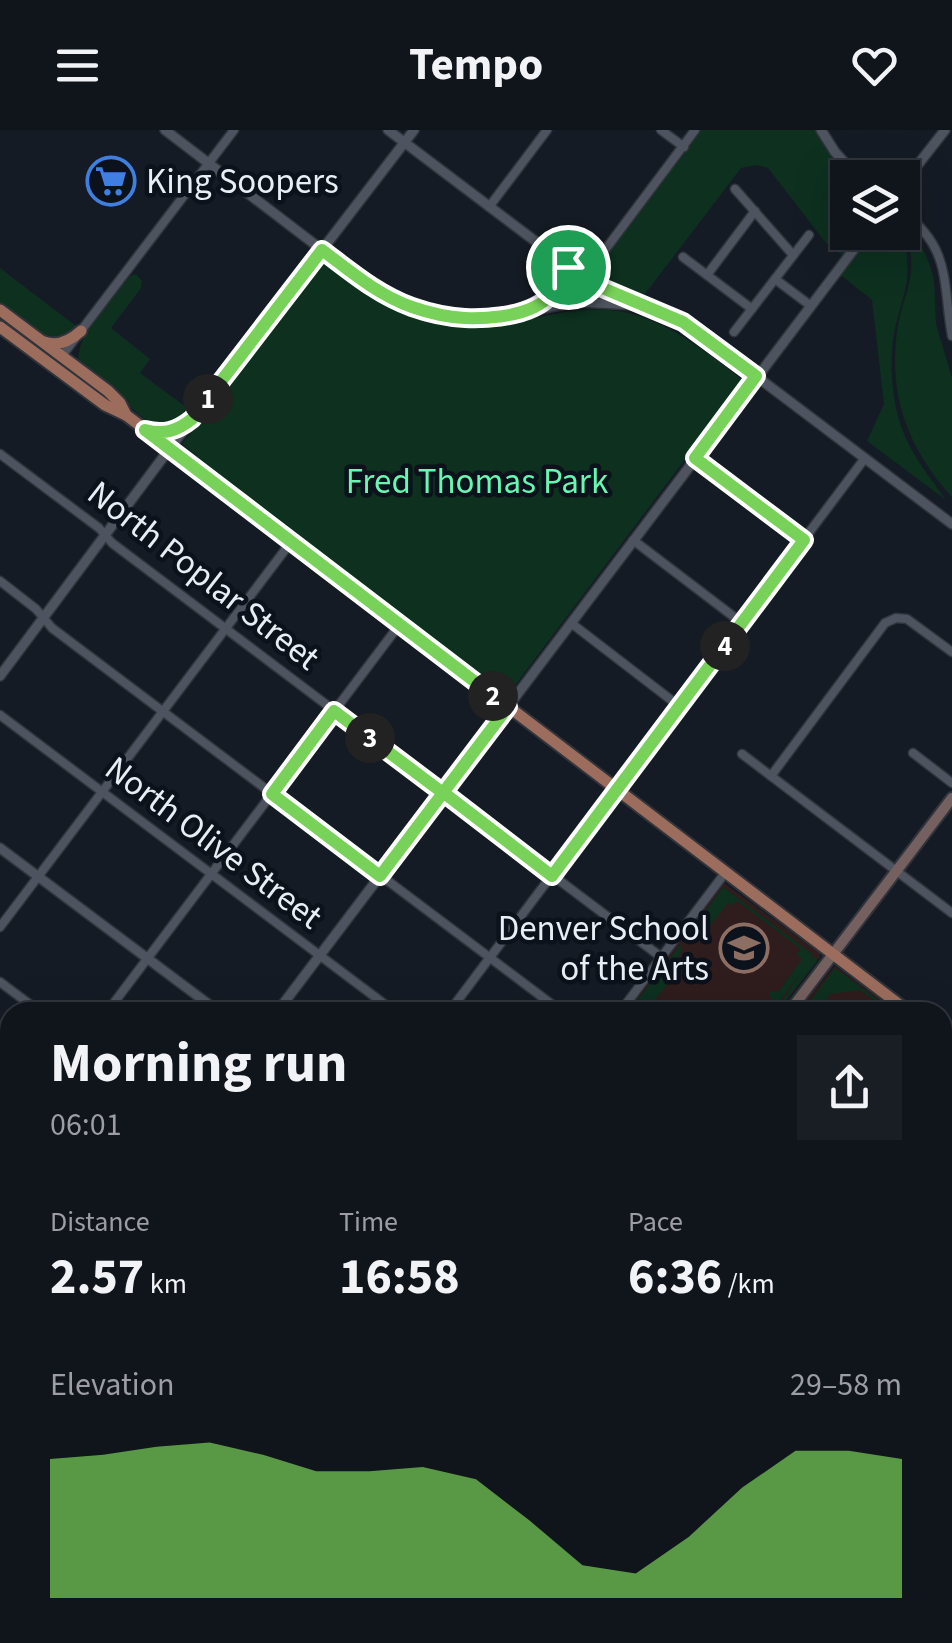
<!DOCTYPE html>
<html lang="en">
<head>
<meta charset="utf-8">
<style>
	:root { --surface:#10141b; --page:#191d24; --text:#f1f3f6; --muted:#9c9ea3; --line:#30333a; --accent:#78d158 }
	body { margin:0; font-family:"Source Sans 3",sans-serif; background:var(--page); color:var(--text); height:100vh; display:flex; flex-direction:column; font-size:38px; white-space:nowrap }
	* { box-sizing:border-box; margin:0 }
	p { font-size:32px; color:var(--muted) }
	.icon { flex:none; width:55px; height:55px; fill:none; stroke:currentColor; stroke-width:2; stroke-linecap:round; stroke-linejoin:round }
	.map { position:relative; flex:1; overflow:hidden }
	.drawer { position:absolute; left:0px; top:872px; width:952px; height:642px; display:flex; flex-direction:column; background:var(--surface); border-radius:30px 30px 0 0; box-shadow:0 10px 40px #0002,0 0 0 2px var(--line) }
	.drawer>* { flex:none }
	.fabs { position:absolute; left:830px; top:30px; display:grid; gap:20px }
	.fabs a { display:grid; place-items:center; width:90px; height:90px; border-radius:0px; background:var(--surface); box-shadow:0 10px 40px #0002,0 0 0 2px var(--line); font-size:50px }
	.pin { position:absolute; display:grid; place-items:center; width:85px; height:85px; color:#fff; margin:-42px; border:5px solid #fff; border-radius:50%; box-shadow:0 2px 10px #0007 }
	.km { position:absolute; width:50px; height:50px; margin:-25px; border-radius:50%; background:#222; color:#fff; font-size:28px; line-height:50px; text-align:center }
	.round { display:grid; place-items:center; flex:none; width:105px; height:105px; border-radius:0px; background:var(--page) }
	.overview { display:flex; align-items:center; justify-content:space-between; height:170px; padding:0 50px }
	h1 { font-size:55px; font-weight:700; line-height:75px }
	.metrics { display:grid; grid-template-columns:repeat(3,1fr); gap:15px; height:170px; padding:10px 50px }
	.metrics div { display:grid; align-content:center }
	.metrics b { font-size:50px; font-weight:700 }
	.metrics small { font-size:28px; font-weight:400 }
	.metrics p { font-size:28px }
	.chart { height:280px; padding:20px 50px }
	.chart p { display:flex; justify-content:space-between }
	.chart svg { width:100%; height:180px; margin-top:10px; fill:var(--accent); opacity:.7 }
	header { display:flex; justify-content:space-between; align-items:center; height:130px; padding:0 50px; background:var(--surface); font-size:45px; font-weight:700 }
	.map>svg:first-child { display:block }
	.education { fill:#2f1c1d }
	.green { fill:#0d301f }
	.lines { fill:none; stroke-linecap:round; stroke-linejoin:round }
	.minor-casing { stroke:#31343b; stroke-width:11 }
	.tertiary-casing { stroke:#31343b; stroke-width:12 }
	.secondary-casing { stroke:#31343b; stroke-width:14 }
	.primary-casing { stroke:#31343b; stroke-width:15 }
	.minor { stroke:#4d545f; stroke-width:8 }
	.tertiary { stroke:#4d545f; stroke-width:9 }
	.secondary { stroke:#74605e; stroke-width:10 }
	.primary { stroke:#9c6d5d; stroke-width:11 }
	.route-casing { stroke:#fff; stroke-width:20 }
	.route { stroke:#78d158; stroke-width:12 }
	.labels { text-anchor:middle; stroke-width:9; stroke-linejoin:round; paint-order:stroke }
	.poi-label { font-size:35px; fill:#e9eef5; stroke:#0c121b; text-anchor:start }
	.park-label { font-size:35px; fill:#68f7b1; stroke:#0c121b }
	.street-label { font-size:35px; fill:#e9eef5; stroke:#0c121b }
</style>
</head>
<body>
<header><svg class="icon" aria-label="menu" viewBox="0 0 24 24"><path d="M4 6h16M4 12h16M4 18h16"/></svg>Tempo<svg class="icon" aria-label="heart" viewBox="0 0 24 24"><path d="M12 20l-8-8c-3-5 5-10 8-4 3-6 11-1 8 4z"/></svg></header>
<div class="map">
<svg width="952" height="1513" viewBox="0 0 952 1513">
	<rect width="100%" height="100%" fill="#151b24"/>
	<!-- education -->
	<g class="education">
		<polygon points="724,753 820,823 820,827 778,882 627,882"/>
		<polygon points="835,836 897,882 797,882"/>
		<polygon points="942,917 952,924 952,1184 942,1177"/>
	</g>
	<!-- green -->
	<g class="green">
		<path d="M695,0h127l37,47 -11,1v54h54l1,-21 22,20 -12,7 9,10 8,17 4,15 2,44 16,54v119c-43,-47 -64,-101 -55,-165 5,-37 21,-52 11,-92l-3,2c2,13 3,26 2,39 -3,18 -10,35 -13,53 -5,32 -2,71 10,100 10,24 27,45 42,66l-79,-59 17,-37 -12,-104 -35,-28 9,-14 -20,-15 -58,-75 -11,-3 -16,3 -102,134 -55,-24z"/>
		<path d="M322,128c18,14 36,30 55,42 44,27 93,30 142,21 33,-6 64,-15 99,-10 49,8 88,41 126,70l-237,315 -236,-178 -89,-74z"/>
		<path d="M0,138l76,58c-8,12 -14,13 -28,14l-48,-34z"/>
		<path d="M136,144l6,7 -1,7 -30,40 39,31 -10,14 50,37 -16,17h-17l-8,-4 -70,-60c-5,-27 34,-65 51,-87z"/>
		<polygon points="723,757 811,823 813,828 816,828 817,831 784,873 781,873 801,843 778,873 770,867 769,862 779,861 802,829 797,824 801,819 737,771 732,775 728,773 706,801 699,796 693,804 689,804"/>
		<polygon points="682,813 682,821 672,836 678,841 653,872 658,875 654,882 628,882"/>
		<polygon points="835,838 885,875 881,882 878,881 878,873 860,860 830,864 826,870 822,870 815,879 808,874"/>
	</g>
	<g class="lines">
		<!-- minor casing -->
		<g class="minor-casing">
			<g id="minor">
				<polyline points="661,0 684,17"/>
				<polyline points="735,59 793,125"/>
				<polyline points="489,77 547,0"/>
				<path d="M902,81c50,38 40,70 50,125"/>
				<polyline points="683,127 752,179"/>
				<polyline points="707,145 755,81"/>
				<polyline points="584,148 695,0"/>
				<polyline points="775,149 811,176"/>
				<polyline points="734,202 809,105"/>
				<polyline points="61,227 234,0"/>
				<polyline points="0,324 99,398 112,413 661,827"/>
				<polyline points="695,328 803,410"/>
				<polyline points="633,410 742,493"/>
				<polyline points="0,451 36,479 52,498 562,882"/>
				<polyline points="571,493 679,576"/>
				<polyline points="0,585 395,882"/>
				<polyline points="913,623 952,653"/>
				<polyline points="742,624 952,783"/>
				<polyline points="771,646 885,493 896,488 907,489 952,522"/>
				<polyline points="0,797 291,412"/>
				<polyline points="0,852 40,882"/>
				<polyline points="107,882 400,494"/>
				<polyline points="449,882 865,328"/>
				<polyline points="620,882 725,743"/>
				<polyline points="0,978 10,985"/>
				<polyline points="0,1024 10,1011"/>
				<polyline points="0,1107 10,1115"/>
				<polyline points="942,1169 952,1176"/>
				<polyline points="942,1295 952,1302"/>
				<polyline points="0,1362 10,1369"/>
				<polyline points="0,1492 10,1500"/>
				<polyline points="17,1505 28,1513"/>
				<polyline points="190,1505 201,1513"/>
				<polyline points="531,1505 542,1513"/>
				<polyline points="701,1505 711,1513"/>
				<polyline points="867,1505 877,1513"/>
				<polyline points="50,1513 56,1505"/>
				<polyline points="487,1513 493,1505"/>
				<polyline points="658,1513 664,1505"/>
			</g>
		</g>
		<!-- tertiary casing -->
		<g class="tertiary-casing">
			<g id="tertiary">
				<polyline points="165,0 368,155 412,177 441,185 467,188 495,187 577,172 636,175"/>
				<path d="M388,0l196,148c35,21 76,29 111,52l257,194"/>
				<polyline points="821,0 835,22 859,48"/>
				<polyline points="902,55 945,0"/>
				<path d="M539,176c18,-15 22,-32 10,-52"/>
				<polyline points="0,546 170,318 414,0"/>
				<polyline points="0,718 219,882"/>
				<polyline points="277,882 867,102"/>
				<polyline points="942,1372 952,1360"/>
				<polyline points="942,1428 952,1435"/>
				<polyline points="315,1513 321,1505"/>
				<polyline points="837,1513 843,1505"/>
			</g>
		</g>
		<!-- secondary casing -->
		<g class="secondary-casing">
			<g id="secondary">
				<polyline points="789,882 952,668"/>
				<polyline points="0,1186 10,1193"/>
				<polyline points="0,1236 10,1244"/>
				<polyline points="361,1505 372,1513"/>
				<polyline points="415,1505 426,1513"/>
			</g>
		</g>
		<!-- primary casing -->
		<g class="primary-casing">
			<g id="primary">
				<polyline points="0,180 108,261 120,273 126,285"/>
				<polyline points="0,197 105,275 126,285 177,324 909,882"/>
				<path d="M44,212c14,5 26,-1 37,-11"/>
				<polyline points="149,301 171,302 192,289"/>
				<polyline points="942,908 952,915"/>
			</g>
		</g>
		<!-- minor -->
		<use href="#minor" class="minor"/>
		<!-- tertiary -->
		<use href="#tertiary" class="tertiary"/>
		<!-- secondary -->
		<use href="#secondary" class="secondary"/>
		<!-- primary -->
		<use href="#primary" class="primary"/>
	</g>
	<g class="lines">
		<!-- route casing -->
		<g class="route-casing">
			<path id="route" d="M568,137l-21,-16c35,58 -41,69 -82,67 -18,-1 -36,-5 -53,-11 -34,-12 -62,-36 -90,-57l-130,169c-15,12 -28,16 -47,11l363,277c-43,57 -85,112 -128,169l-108,-82 62,-83 109,82 5,3 104,80 252,-336 -109,-82 61,-82 -73,-54 -90,-38 -25,-17"/>
		</g>
		<!-- route -->
		<use href="#route" class="route"/>
	</g>
	<!-- icons -->
	<defs>
		<g id="supermarket-ring" transform="scale(2.5)"><circle r="9.5" fill="#0c121b" stroke="#3f7fe0" stroke-width="1.5"/><path d="M-6-5.5h2.5l.6 2H6L4.5 2H-2.5L-4.4-4H-6ZM-1.5 3.2a1.3 1.3 0 1 0 .1 0ZM3 3.2a1.3 1.3 0 1 0 .1 0Z" fill="#3f7fe0"/></g>
		<g id="school-ring" transform="scale(2.5)"><circle r="9.5" fill="#0c121b" stroke="#8d6e63" stroke-width="1.5"/><path d="M0-5L7-2L0 1L-7-2ZM-4 1L0 2.5L4 1V4Q0 6-4 4Z" fill="#8d6e63"/></g>
	</defs>
	<g fill-rule="evenodd">
		<use href="#supermarket-ring" x="111" y="51"/>
		<use href="#school-ring" x="744" y="818"/>
	</g>
	<g class="labels">
		<!-- poi labels -->
		<g class="poi-label">
			<text x="146" y="63">King Soopers</text>
			<text x="709" y="810" text-anchor="end">Denver School<tspan x="709" dy="40">of the Arts</tspan></text>
		</g>
		<!-- park labels -->
		<g class="park-label">
			<text x="477" y="363">Fred Thomas Park</text>
		</g>
		<!-- street labels -->
		<g class="street-label">
			<text transform="translate(204 445) rotate(38)" y="12">North Poplar Street</text>
			<text transform="translate(214 712) rotate(37)" y="12">North Olive Street</text>
		</g>
	</g>
</svg>
<div class="fabs">
<a><svg class="icon" aria-label="layers" viewBox="0 0 24 24"><path d="M12 4l9 5-9 5-9-5zM3 14l9 5 9-5"/></svg></a>
</div>
<div class="pin" style="left:568px;top:137px;background:#1e9e55"><svg class="icon" aria-label="arrive" viewBox="0 0 24 24"><path d="M6 21V4h12l-3 4 3 4H6"/></svg></div>
<b class="km" style="left:208px;top:269px">1</b>
<b class="km" style="left:493px;top:566px">2</b>
<b class="km" style="left:370px;top:608px">3</b>
<b class="km" style="left:725px;top:516px">4</b>
<section class="drawer">
<div class="overview"><div><h1>Morning run</h1><p>06:01</p></div><a class="round"><svg class="icon" aria-label="share" viewBox="0 0 24 24"><path d="M12 15V3M7 8l5-5 5 5M5 13v7h14v-7"/></svg></a></div>
<div class="metrics">
<div><p>Distance</p><b>2.57<small> km</small></b></div>
<div><p>Time</p><b>16:58</b></div>
<div><p>Pace</p><b>6:36<small> /km</small></b></div>
</div>
<div class="chart"><p><span>Elevation</span>29–58 m</p>
<svg viewBox="0 0 160 44" preserveAspectRatio="none"><path d="M0 44V10L10 9L20 7L30 6L40 9L50 13L60 13L70 12L80 15L90 25L100 36L110 38L120 29L130 17L140 8L150 8L160 10V44z"/></svg>
</div>
</section>
</div>
</body>
</html>
